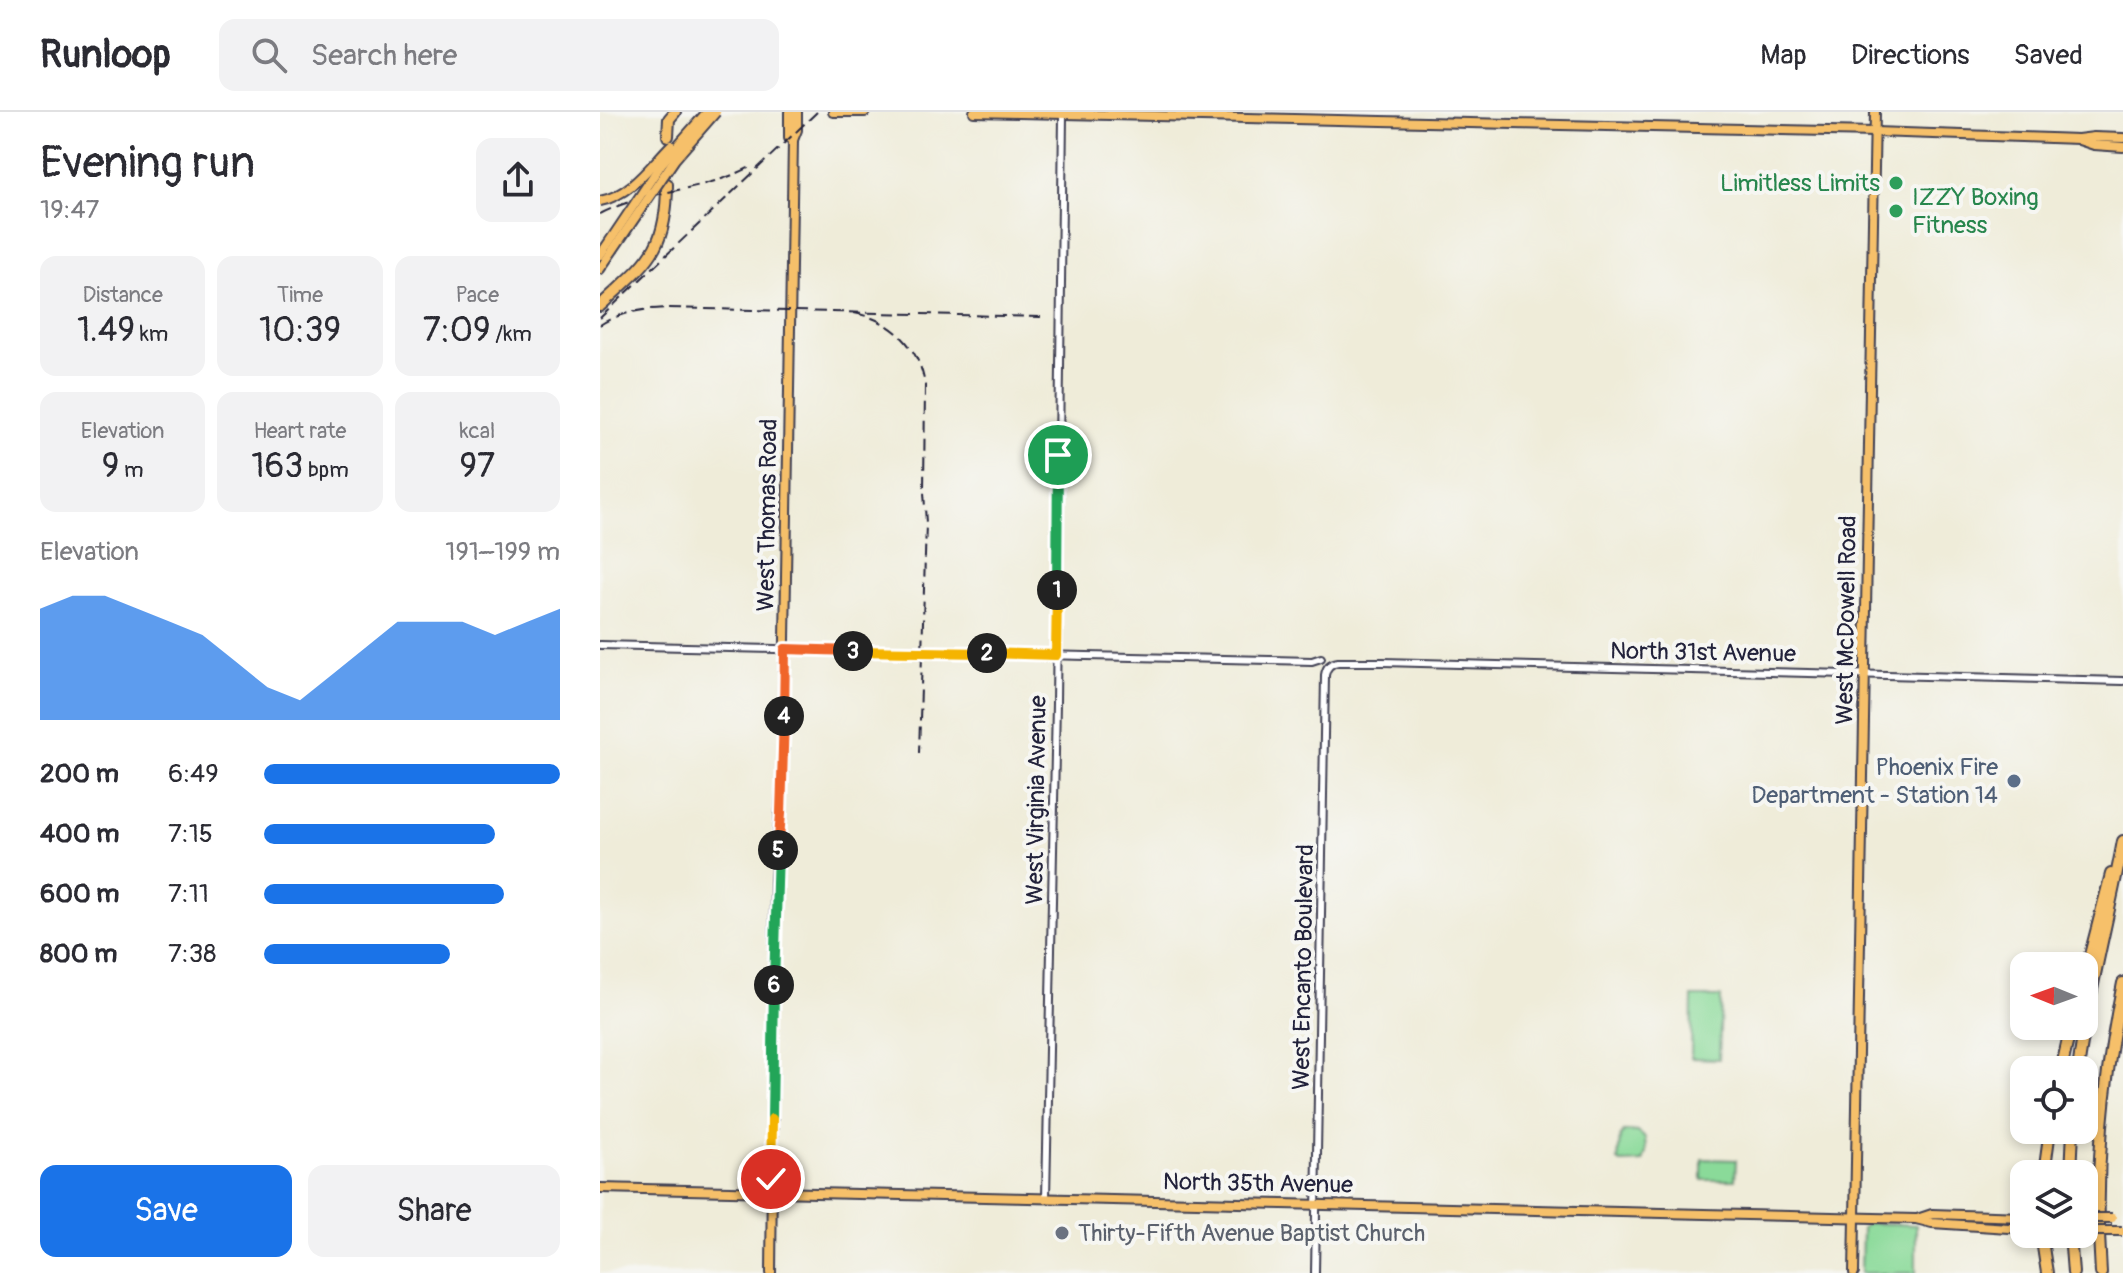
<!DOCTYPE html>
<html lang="en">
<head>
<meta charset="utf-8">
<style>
	:root { --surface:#fff; --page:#f2f2f3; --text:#2b2b33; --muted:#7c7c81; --line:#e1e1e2; --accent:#1a73e8 }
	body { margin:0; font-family:Pangolin,sans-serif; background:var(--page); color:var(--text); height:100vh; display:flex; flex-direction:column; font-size:30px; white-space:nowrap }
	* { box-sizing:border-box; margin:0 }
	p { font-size:26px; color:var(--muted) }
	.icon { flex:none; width:44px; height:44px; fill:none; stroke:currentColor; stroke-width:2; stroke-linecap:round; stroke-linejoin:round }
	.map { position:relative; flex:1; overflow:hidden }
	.drawer { display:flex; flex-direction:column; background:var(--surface); width:600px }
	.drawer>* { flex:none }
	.needle { width:52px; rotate:271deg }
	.controls { position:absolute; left:1410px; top:840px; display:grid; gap:16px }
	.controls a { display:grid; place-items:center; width:88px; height:88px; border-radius:16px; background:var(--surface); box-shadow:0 4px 12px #0003; font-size:40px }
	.pin { position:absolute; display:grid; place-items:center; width:68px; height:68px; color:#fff; margin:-34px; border:4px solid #fff; border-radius:50%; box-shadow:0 2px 8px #0007 }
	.km { position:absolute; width:40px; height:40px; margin:-20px; border-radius:50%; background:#222; color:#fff; font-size:22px; line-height:40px; text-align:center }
	.round { display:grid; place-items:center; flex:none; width:84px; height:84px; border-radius:16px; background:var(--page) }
	.headline { display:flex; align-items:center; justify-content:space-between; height:136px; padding:0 40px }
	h1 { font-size:44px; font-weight:600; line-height:60px }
	.metrics { display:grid; grid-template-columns:repeat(3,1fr); gap:12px; height:136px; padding:8px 40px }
	.metrics div { display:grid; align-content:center; border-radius:16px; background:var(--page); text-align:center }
	.metrics b { font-size:34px; font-weight:600 }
	.metrics small { font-size:22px; font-weight:400 }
	.metrics p { font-size:22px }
	.chart { height:224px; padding:16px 40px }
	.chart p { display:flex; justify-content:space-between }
	.chart svg { width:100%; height:144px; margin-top:8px; fill:var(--accent); opacity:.7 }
	.button { display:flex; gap:16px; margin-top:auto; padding:16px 40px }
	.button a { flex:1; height:92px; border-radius:16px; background:var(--accent); color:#fff; font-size:32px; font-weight:600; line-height:92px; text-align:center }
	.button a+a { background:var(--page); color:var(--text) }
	ul { padding:0 40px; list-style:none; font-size:26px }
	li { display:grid; grid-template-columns:128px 96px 1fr; align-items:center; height:60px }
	li i { height:20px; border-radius:10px; background:var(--accent) }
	header { display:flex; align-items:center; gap:48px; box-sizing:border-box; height:112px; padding:0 40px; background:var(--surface); border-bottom:2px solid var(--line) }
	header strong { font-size:38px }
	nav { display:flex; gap:44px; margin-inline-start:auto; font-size:28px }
	.search { width:560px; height:72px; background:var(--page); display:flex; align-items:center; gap:20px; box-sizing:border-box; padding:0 28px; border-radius:16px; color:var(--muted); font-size:30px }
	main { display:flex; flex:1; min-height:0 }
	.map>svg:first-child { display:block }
	.green { fill:#8ada99; stroke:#567e6a; stroke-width:2 }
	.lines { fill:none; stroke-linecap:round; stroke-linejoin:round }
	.minor-casing { stroke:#414053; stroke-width:10 }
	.major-casing { stroke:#414053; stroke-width:12 }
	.highway-casing { stroke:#414053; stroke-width:14 }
	.minor { stroke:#fff; stroke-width:6 }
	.major { stroke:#f6c06b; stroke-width:8 }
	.highway { stroke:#f6c06b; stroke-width:10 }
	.rail { stroke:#22223b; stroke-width:2; stroke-dasharray:12 6; stroke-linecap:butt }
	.major-bridge-casing { stroke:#414053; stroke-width:12; stroke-linecap:butt }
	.major-bridge { stroke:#f6c06b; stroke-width:8 }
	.split-1-casing { stroke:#fff; stroke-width:16 }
	.split-2-casing { stroke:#fff; stroke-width:16 }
	.split-3-casing { stroke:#fff; stroke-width:16 }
	.split-4-casing { stroke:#fff; stroke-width:16 }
	.split-5-casing { stroke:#fff; stroke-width:16 }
	.split-6-casing { stroke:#fff; stroke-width:16 }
	.split-7-casing { stroke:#fff; stroke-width:16 }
	.split-8-casing { stroke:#fff; stroke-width:16 }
	.split-1 { stroke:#22a559; stroke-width:10 }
	.split-2 { stroke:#f5b400; stroke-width:10 }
	.split-3 { stroke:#f5b400; stroke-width:10 }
	.split-4 { stroke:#f0652b; stroke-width:10 }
	.split-5 { stroke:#f0652b; stroke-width:10 }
	.split-6 { stroke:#22a559; stroke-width:10 }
	.split-7 { stroke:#22a559; stroke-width:10 }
	.split-8 { stroke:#f5b400; stroke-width:10 }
	.leisure-dot { fill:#2e9e5b; stroke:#f6f6f2; stroke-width:3 }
	.service-dot { fill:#5c6f8a; stroke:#f6f6f2; stroke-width:3 }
	.worship-dot { fill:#6b7280; stroke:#f6f6f2; stroke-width:3 }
	.labels { text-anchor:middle; stroke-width:8; stroke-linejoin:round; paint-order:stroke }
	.leisure-label { font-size:24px; fill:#27864d; stroke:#f6f6f2; text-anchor:end }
	.street-label { font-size:24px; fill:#22223b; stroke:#f6f6f2 }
	.service-label { font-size:24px; fill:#4e5e75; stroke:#f6f6f2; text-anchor:end }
	.worship-label { font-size:24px; fill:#5b616d; stroke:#f6f6f2; text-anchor:start }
</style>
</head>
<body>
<header>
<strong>Runloop</strong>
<div class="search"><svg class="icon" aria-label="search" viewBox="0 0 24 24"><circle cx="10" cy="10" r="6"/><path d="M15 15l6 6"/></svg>Search here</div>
<nav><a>Map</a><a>Directions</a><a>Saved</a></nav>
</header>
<main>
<section class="drawer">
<div class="headline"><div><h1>Evening run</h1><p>19:47</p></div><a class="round"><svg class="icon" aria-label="share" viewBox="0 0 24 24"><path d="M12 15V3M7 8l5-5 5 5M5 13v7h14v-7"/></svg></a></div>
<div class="metrics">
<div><p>Distance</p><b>1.49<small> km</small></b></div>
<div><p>Time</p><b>10:39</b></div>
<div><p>Pace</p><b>7:09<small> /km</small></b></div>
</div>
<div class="metrics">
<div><p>Elevation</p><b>9<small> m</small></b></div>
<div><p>Heart rate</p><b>163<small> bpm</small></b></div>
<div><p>kcal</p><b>97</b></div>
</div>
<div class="chart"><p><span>Elevation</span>191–199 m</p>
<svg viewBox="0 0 160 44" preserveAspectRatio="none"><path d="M0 44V10L10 6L20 6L30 10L40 14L50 18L60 26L70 34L80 38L90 30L100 22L110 14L120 14L130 14L140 18L150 14L160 10V44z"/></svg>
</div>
<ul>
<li><b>200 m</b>6:49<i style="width:100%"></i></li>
<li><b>400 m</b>7:15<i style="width:78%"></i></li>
<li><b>600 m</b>7:11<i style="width:81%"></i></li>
<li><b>800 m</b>7:38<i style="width:63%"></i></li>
</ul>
<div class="button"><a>Save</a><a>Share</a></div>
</section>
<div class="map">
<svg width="1523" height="1161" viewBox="0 0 1523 1161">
	<rect width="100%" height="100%" fill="#f6f6f2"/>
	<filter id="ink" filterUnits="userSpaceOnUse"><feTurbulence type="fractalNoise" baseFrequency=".0125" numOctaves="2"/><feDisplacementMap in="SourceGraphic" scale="16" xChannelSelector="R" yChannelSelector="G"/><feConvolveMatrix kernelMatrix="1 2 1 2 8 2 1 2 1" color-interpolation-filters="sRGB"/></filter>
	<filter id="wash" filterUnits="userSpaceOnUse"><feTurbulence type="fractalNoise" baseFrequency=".006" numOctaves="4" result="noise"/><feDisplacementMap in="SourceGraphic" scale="32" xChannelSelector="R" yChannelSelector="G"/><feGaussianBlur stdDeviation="1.8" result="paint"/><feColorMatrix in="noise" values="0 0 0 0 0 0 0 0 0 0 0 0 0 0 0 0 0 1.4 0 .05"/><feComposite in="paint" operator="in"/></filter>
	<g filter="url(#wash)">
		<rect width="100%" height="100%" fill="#efecd9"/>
		<!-- green -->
		<g class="green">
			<polygon points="1092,885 1121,885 1119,947 1091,946"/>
			<polygon points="1028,1019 1038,1020 1045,1026 1046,1041 1043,1050 1021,1051 1018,1049 1020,1024 1024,1020"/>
			<polygon points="1102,1047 1136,1048 1135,1068 1102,1068"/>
			<polygon points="1267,1111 1316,1113 1316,1161 1261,1161 1262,1116"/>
		</g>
	</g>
	<g filter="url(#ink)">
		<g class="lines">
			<!-- minor casing -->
			<g class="minor-casing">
				<g id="minor">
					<polyline points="0,533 712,549 721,546"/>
					<polyline points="446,1086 456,591 463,3"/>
					<path d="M715,1161l10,-598c1,-7 5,-12 13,-13h45l740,19"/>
				</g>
			</g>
			<!-- major casing -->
			<g class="major-casing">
				<g id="major">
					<polyline points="189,0 189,26 193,28"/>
					<polyline points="233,0 265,0"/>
					<polyline points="374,0 1275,20 1478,27 1494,25 1523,26"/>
					<polyline points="1479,28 1494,33 1523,35"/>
					<polyline points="0,143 5,136"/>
					<polyline points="0,157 13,138"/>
					<polyline points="0,1076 1316,1107 1332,1111 1424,1117"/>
					<polyline points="1317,1107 1332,1102 1424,1105"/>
					<polyline points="171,1161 175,768 183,652 193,28 197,18 197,0"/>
					<polyline points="1254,1161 1275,0"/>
				</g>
			</g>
			<!-- highway casing -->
			<g class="highway-casing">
				<g id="highway">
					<polyline points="68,24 69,7 75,0"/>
					<path d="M0,194c46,-44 67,-53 67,-122"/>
					<polyline points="1484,866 1511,762"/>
					<polyline points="1461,958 1471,914"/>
					<path d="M1478,958c10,-77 31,-153 45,-229"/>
					<polyline points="1444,1062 1450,1018"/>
					<polyline points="1471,1062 1473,1018"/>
					<polyline points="1441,1122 1447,1161"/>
					<polyline points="1470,1122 1473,1161"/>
					<path d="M1501,1161c-7,-100 2,-192 22,-290"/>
				</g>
			</g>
			<!-- minor -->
			<use href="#minor" class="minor"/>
			<!-- major -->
			<use href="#major" class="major"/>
			<!-- highway -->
			<use href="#highway" class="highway"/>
			<!-- rail -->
			<g class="rail">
				<path d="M0,102c48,-25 105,-22 152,-48"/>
				<path d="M254,201c38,7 65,33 71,72l-1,107 2,31 -7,230"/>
				<polyline points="0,206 217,0"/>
				<path d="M0,213c20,-13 44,-16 67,-17l376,9"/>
			</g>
			<!-- major-bridge casing -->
			<g class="major-bridge-casing">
				<g id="major-bridge">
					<path d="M0,89c31,-6 50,-35 71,-56"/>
					<polyline points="5,136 62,51 107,0"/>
					<polyline points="13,138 75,47 116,0"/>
					<polyline points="1484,1106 1512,1106"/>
					<polyline points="1484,1119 1522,1119"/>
				</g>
			</g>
			<!-- major-bridge -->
			<use href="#major-bridge" class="major-bridge"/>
		</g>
	</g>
	<g class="lines" filter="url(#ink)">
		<!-- split-1 casing -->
		<g class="split-1-casing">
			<polyline id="split-1" points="457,478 458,343"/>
		</g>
		<!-- split-2 casing -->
		<g class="split-2-casing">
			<polyline id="split-2" points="387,541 456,543 457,478"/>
		</g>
		<!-- split-3 casing -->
		<g class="split-3-casing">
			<polyline id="split-3" points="253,539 387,541"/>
		</g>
		<!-- split-4 casing -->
		<g class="split-4-casing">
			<polyline id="split-4" points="184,604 185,537 253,539"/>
		</g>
		<!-- split-5 casing -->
		<g class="split-5-casing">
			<polyline id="split-5" points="178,738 181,702 184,604"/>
		</g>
		<!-- split-6 casing -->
		<g class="split-6-casing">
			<polyline id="split-6" points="174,873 178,738"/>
		</g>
		<!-- split-7 casing -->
		<g class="split-7-casing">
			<polyline id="split-7" points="172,1007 174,873"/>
		</g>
		<!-- split-8 casing -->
		<g class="split-8-casing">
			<polyline id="split-8" points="171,1067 172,1007"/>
		</g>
		<!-- split-1 -->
		<use href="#split-1" class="split-1"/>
		<!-- split-2 -->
		<use href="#split-2" class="split-2"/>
		<!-- split-3 -->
		<use href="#split-3" class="split-3"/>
		<!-- split-4 -->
		<use href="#split-4" class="split-4"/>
		<!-- split-5 -->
		<use href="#split-5" class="split-5"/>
		<!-- split-6 -->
		<use href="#split-6" class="split-6"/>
		<!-- split-7 -->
		<use href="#split-7" class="split-7"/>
		<!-- split-8 -->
		<use href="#split-8" class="split-8"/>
	</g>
	<!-- markers -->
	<g class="leisure-dot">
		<circle cx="1296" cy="71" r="8"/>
		<circle cx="1296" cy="99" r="8"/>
	</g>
	<circle class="service-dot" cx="1414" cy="669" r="8"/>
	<circle class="worship-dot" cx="462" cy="1121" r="8"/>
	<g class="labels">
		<!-- leisure labels -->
		<g class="leisure-label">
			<text x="1280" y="79">Limitless Limits</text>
			<text x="1312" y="93" text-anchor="start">IZZY Boxing<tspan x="1312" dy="28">Fitness</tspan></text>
		</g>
		<!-- street labels -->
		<g class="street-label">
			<text transform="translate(167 403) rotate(-89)" y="8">West Thomas Road</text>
			<text transform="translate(1246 508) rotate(-89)" y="8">West McDowell Road</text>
			<text transform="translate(1103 540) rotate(1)" y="8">North 31st Avenue</text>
			<text transform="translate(436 688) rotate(-89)" y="8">West Virginia Avenue</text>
			<text transform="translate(703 855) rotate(-89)" y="8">West Encanto Boulevard</text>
			<text transform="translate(658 1071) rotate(1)" y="8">North 35th Avenue</text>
		</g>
		<!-- service labels -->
		<g class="service-label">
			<text x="1398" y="663">Phoenix Fire<tspan x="1398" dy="28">Department - Station 14</tspan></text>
		</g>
		<!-- worship labels -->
		<g class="worship-label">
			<text x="478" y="1129">Thirty-Fifth Avenue Baptist Church</text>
		</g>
	</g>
</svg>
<div class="controls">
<a><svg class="needle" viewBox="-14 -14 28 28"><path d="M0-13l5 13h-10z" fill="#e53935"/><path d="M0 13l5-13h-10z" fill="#7c7c81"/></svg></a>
<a><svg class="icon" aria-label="locate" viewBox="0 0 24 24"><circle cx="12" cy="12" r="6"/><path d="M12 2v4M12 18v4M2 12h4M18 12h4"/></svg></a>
<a><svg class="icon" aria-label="layers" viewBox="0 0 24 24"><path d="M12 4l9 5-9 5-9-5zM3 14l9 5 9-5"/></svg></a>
</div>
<div class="pin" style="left:458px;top:343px;background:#1e9e55"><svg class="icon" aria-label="arrive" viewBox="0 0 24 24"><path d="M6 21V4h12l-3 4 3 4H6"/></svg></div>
<div class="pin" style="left:171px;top:1067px;background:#d93025"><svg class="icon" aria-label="check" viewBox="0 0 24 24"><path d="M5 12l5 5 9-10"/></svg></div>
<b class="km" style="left:457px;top:478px">1</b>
<b class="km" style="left:387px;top:541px">2</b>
<b class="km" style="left:253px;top:539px">3</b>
<b class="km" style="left:184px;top:604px">4</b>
<b class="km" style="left:178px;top:738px">5</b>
<b class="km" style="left:174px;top:873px">6</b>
</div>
</main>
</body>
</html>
